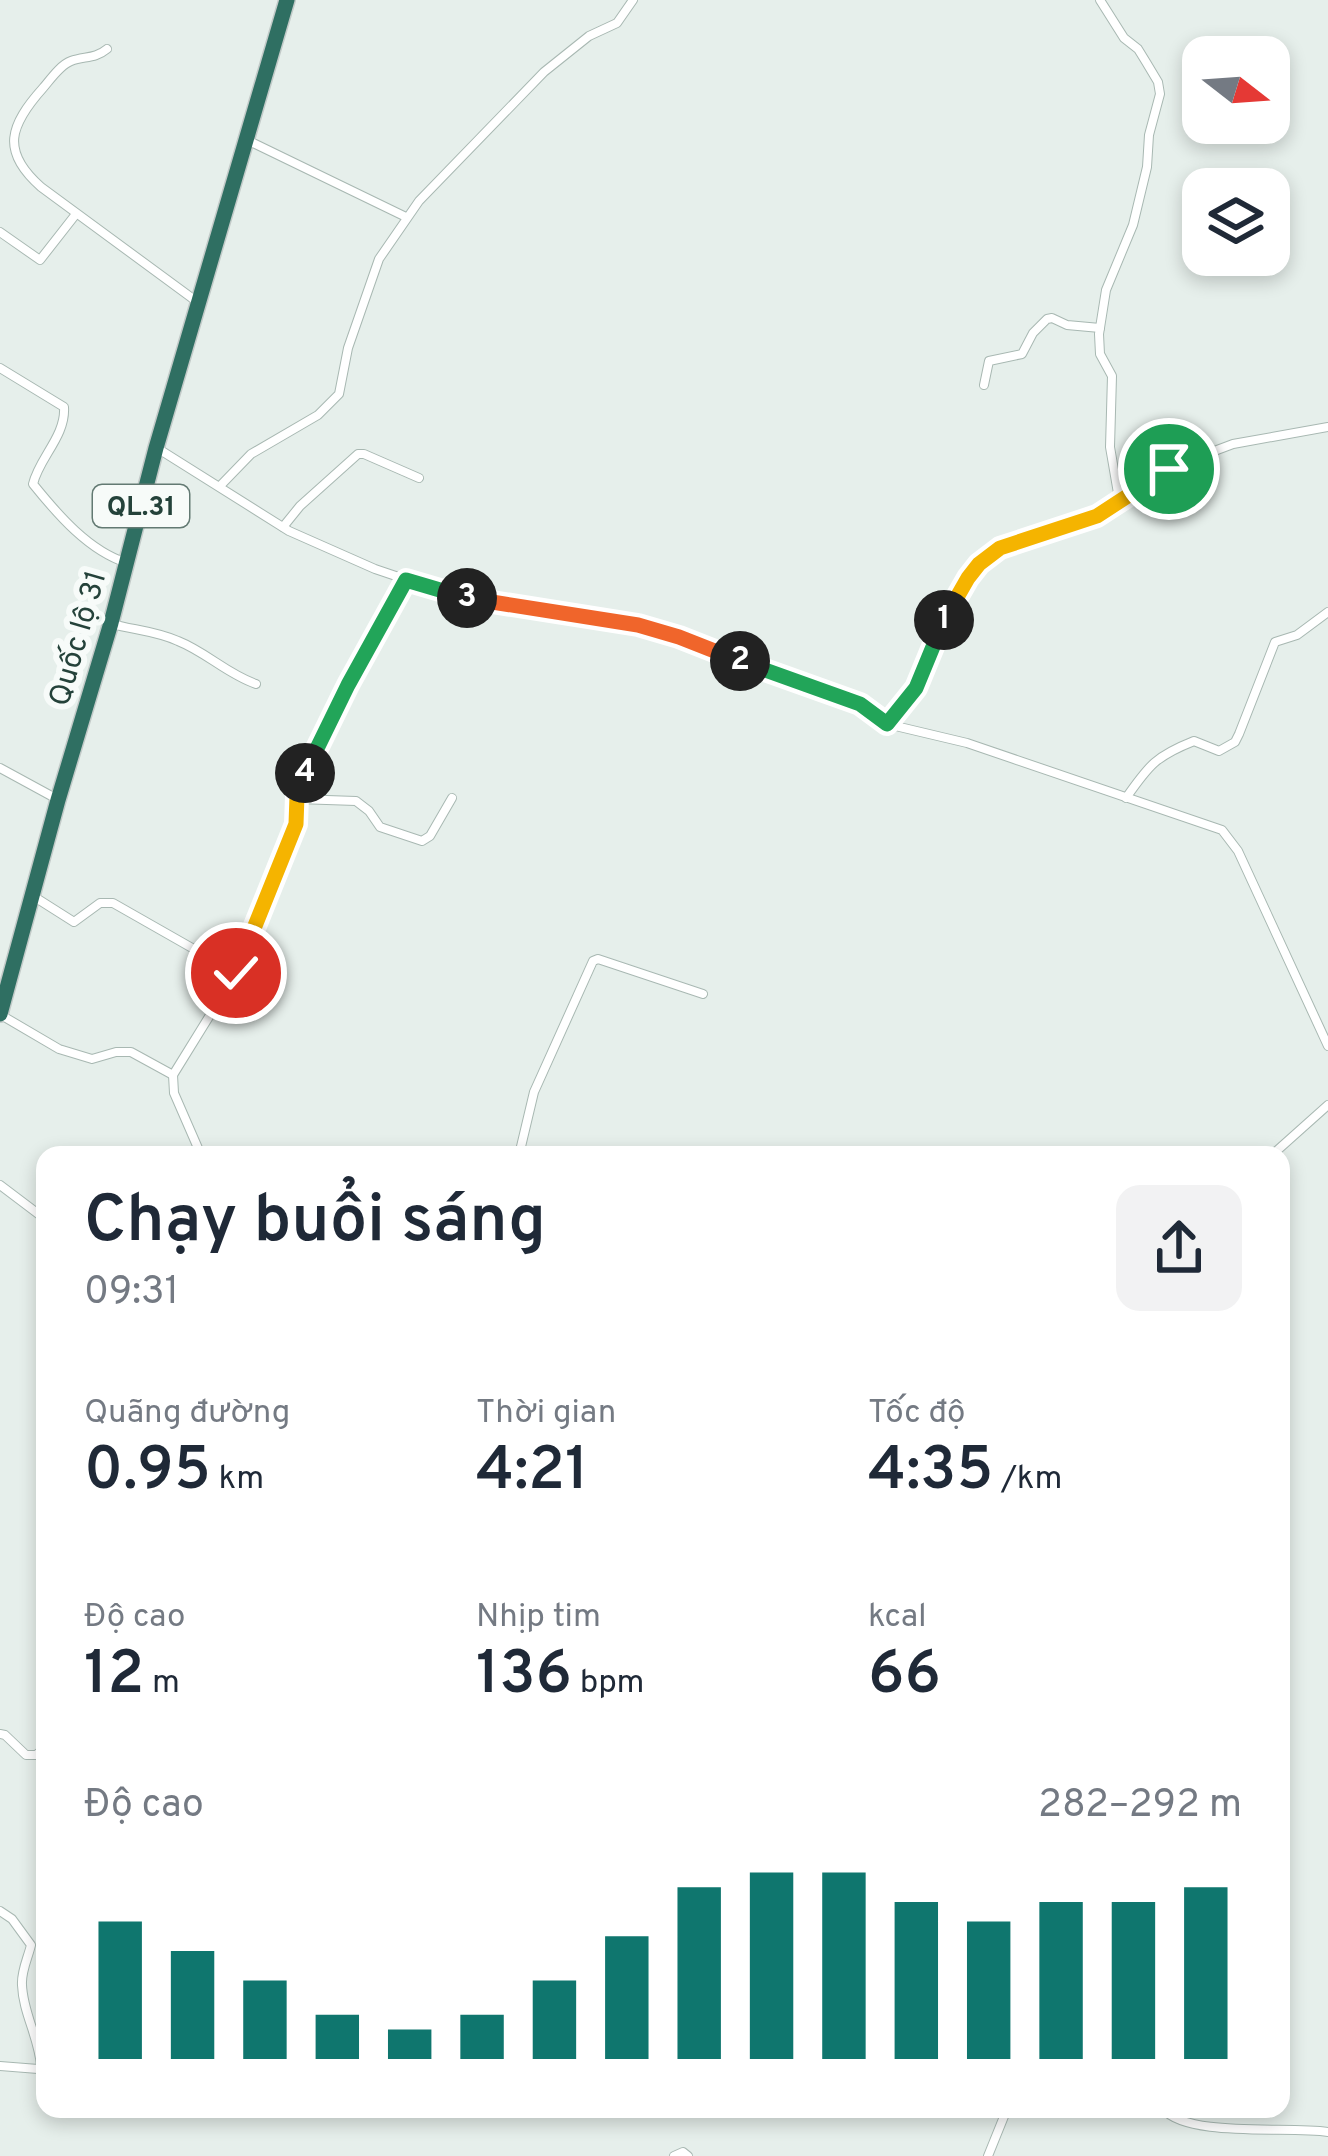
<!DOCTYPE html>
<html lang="vi">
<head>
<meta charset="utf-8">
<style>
	:root { --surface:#fff; --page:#f2f2f3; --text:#1f2937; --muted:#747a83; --accent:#0f766e }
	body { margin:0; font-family:Overpass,sans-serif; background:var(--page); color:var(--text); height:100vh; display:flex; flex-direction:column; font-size:45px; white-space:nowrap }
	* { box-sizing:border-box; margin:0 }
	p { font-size:39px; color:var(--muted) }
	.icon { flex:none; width:66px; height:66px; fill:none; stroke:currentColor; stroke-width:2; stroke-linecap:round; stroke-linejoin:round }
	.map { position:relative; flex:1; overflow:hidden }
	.panel { position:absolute; left:36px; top:1146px; width:1254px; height:972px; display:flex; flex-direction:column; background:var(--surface); border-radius:24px; box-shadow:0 6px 18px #0003 }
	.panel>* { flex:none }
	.needle { width:78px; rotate:107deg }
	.controls { position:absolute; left:1182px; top:36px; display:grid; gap:24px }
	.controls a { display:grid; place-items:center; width:108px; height:108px; border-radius:24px; background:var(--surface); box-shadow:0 6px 18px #0003; font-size:60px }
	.pin { position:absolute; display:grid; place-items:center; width:102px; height:102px; color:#fff; margin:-51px; border:6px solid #fff; border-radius:50%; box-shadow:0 3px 12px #0007 }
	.km { position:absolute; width:60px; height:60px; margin:-30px; border-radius:50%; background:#222; color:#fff; font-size:33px; line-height:60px; text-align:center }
	.round { display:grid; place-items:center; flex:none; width:126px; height:126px; border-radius:24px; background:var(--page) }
	.summary { display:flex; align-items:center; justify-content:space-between; height:204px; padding:0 48px }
	h1 { font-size:66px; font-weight:600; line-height:90px }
	.stats { display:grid; grid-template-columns:repeat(3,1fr); gap:18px; height:204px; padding:12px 48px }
	.stats div { display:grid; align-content:center }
	.stats b { font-size:60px; font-weight:600 }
	.stats small { font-size:33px; font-weight:400 }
	.stats p { font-size:33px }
	.chart { height:336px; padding:24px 48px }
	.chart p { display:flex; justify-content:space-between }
	.chart svg { width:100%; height:216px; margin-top:12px; stroke:var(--accent); stroke-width:6 }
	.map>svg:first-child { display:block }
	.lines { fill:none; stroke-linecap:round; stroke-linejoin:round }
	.street-casing { stroke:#a8b8b2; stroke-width:10 }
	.highway-casing { stroke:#c2cac8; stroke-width:18 }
	.street { stroke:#fff; stroke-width:8 }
	.highway { stroke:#2f6f62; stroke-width:15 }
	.split-1-casing { stroke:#fff; stroke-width:24 }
	.split-2-casing { stroke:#fff; stroke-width:24 }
	.split-3-casing { stroke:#fff; stroke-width:24 }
	.split-4-casing { stroke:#fff; stroke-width:24 }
	.split-5-casing { stroke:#fff; stroke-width:24 }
	.split-1 { stroke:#f5b400; stroke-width:15 }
	.split-2 { stroke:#22a559; stroke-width:15 }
	.split-3 { stroke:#f0652b; stroke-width:15 }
	.split-4 { stroke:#22a559; stroke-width:15 }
	.split-5 { stroke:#f5b400; stroke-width:15 }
	.labels { text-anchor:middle; stroke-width:12; stroke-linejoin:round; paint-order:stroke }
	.shield { fill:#f7fbf9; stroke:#637a73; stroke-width:3 }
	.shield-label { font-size:27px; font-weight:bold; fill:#24423a }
	.street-label { font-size:30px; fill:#24423a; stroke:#f7fbf9 }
</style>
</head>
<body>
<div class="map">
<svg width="1328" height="2156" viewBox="0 0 1328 2156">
	<rect width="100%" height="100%" fill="#e6efeb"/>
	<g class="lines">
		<!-- street casing -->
		<g class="street-casing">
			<g id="street">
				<polyline points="1100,0 1124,38 1138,49 1146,62 1158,82 1160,94 1149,135 1147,167 1133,225 1106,290 1099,334 1100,354 1112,376 1110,447 1119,499"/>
				<path d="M107,49c-12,10 -23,7 -36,12 -11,4 -21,19 -28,27 -33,37 -43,63 -2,99l155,114"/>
				<polyline points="247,140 406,217"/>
				<polyline points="0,232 40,260 76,214"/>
				<path d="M0,368l64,39c2,29 -25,51 -31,77 25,31 56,67 94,79"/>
				<polyline points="984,385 989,361 1022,354 1033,333 1047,319 1052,318 1067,325 1100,328"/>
				<polyline points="157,448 289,531 375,569 455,596 507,606 610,619 656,630 860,703 887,724 967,743 1222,830 1238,851 1328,1046"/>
				<polyline points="220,486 251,454 318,415 339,394 348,348 379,259 419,201 544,72 589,36 617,23 633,0"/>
				<polyline points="283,527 300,506 358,454 364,454 419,478"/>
				<path d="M112,624c22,6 44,7 66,17 28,11 49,33 78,43"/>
				<polyline points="887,724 920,681 956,594 979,564 1000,548 1098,516 1169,468 1233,444 1328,427"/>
				<polyline points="0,768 57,799"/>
				<path d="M1126,798c23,-33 30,-42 68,-57l25,10 16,-9 4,-8 36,-92 22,-7 31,-23"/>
				<polyline points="297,799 356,801 369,811 380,827 422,841 430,836 452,798"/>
				<polyline points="33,896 74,922 100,903 113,903 236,973"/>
				<polyline points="1,1015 59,1049 92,1059 116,1052 131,1052 173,1075"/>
				<polyline points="201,1155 174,1093 173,1075 236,973 295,824 297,796 306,770 348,685 406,580"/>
				<polyline points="519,1155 534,1092 593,961 598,959 703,994"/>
				<polyline points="1272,1155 1328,1105"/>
				<polyline points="0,1185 45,1219"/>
				<polyline points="0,1734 5,1735 26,1755 36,1755 45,1748"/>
				<path d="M0,1911l12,8 19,26c-3,13 -10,26 -9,40 1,28 17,53 19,81l-3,3 -38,-3"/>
				<path d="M1163,2109c25,29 125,17 165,23"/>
				<polyline points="674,2156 683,2152 688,2156"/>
				<polyline points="988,2156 1007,2109"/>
			</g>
		</g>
		<!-- highway casing -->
		<g class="highway-casing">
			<polyline id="highway" points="0,1014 58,800 111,623 156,448 287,0"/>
		</g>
		<!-- street -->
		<use href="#street" class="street"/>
		<!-- highway -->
		<use href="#highway" class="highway"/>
	</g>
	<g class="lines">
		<!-- split-1 casing -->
		<g class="split-1-casing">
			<polyline id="split-1" points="944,620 968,578 979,564 1000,548 1097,516 1169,469"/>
		</g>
		<!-- split-2 casing -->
		<g class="split-2-casing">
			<polyline id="split-2" points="740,661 860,704 887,724 916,688 944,620"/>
		</g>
		<!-- split-3 casing -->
		<g class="split-3-casing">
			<polyline id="split-3" points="467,598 638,625 679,637 740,661"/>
		</g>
		<!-- split-4 casing -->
		<g class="split-4-casing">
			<polyline id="split-4" points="305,773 348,685 406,580 467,598"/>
		</g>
		<!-- split-5 casing -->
		<g class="split-5-casing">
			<polyline id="split-5" points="236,973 296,824 297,796 305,773"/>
		</g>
		<!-- split-1 -->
		<use href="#split-1" class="split-1"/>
		<!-- split-2 -->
		<use href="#split-2" class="split-2"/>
		<!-- split-3 -->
		<use href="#split-3" class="split-3"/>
		<!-- split-4 -->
		<use href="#split-4" class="split-4"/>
		<!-- split-5 -->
		<use href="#split-5" class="split-5"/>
	</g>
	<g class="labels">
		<!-- shield labels -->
		<rect class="shield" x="93" y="485" width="96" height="42" rx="9"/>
		<g class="shield-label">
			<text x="141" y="515">QL.31</text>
		</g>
		<!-- street labels -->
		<g class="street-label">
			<text transform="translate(77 638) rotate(-74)" y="10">Quốc lộ 31</text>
		</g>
	</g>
</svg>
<div class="controls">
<a><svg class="needle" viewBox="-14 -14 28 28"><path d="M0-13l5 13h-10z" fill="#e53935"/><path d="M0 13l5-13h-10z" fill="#747a83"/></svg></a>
<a><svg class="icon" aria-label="layers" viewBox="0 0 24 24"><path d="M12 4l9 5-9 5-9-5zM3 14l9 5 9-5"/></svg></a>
</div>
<div class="pin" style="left:1169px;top:469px;background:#1e9e55"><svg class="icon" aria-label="arrive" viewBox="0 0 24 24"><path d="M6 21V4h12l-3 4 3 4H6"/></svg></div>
<div class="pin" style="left:236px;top:973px;background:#d93025"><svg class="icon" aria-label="check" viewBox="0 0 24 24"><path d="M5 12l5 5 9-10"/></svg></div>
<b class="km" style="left:944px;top:620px">1</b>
<b class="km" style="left:740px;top:661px">2</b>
<b class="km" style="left:467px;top:598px">3</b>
<b class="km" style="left:305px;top:773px">4</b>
<section class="panel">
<div class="summary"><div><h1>Chạy buổi sáng</h1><p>09:31</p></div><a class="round"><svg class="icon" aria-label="share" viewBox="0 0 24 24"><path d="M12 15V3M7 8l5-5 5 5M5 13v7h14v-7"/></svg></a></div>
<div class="stats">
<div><p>Quãng đường</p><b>0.95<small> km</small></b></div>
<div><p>Thời gian</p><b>4:21</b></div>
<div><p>Tốc độ</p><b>4:35<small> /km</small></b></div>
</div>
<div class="stats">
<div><p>Độ cao</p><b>12<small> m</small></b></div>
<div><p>Nhịp tim</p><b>136<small> bpm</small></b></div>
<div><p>kcal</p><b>66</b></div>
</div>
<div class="chart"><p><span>Độ cao</span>282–292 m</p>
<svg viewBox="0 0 160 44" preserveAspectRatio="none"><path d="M5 44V16M15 44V22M25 44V28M35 44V35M45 44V38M55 44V35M65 44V28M75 44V19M85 44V9M95 44V6M105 44V6M115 44V12M125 44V16M135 44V12M145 44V12M155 44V9"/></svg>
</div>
</section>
</div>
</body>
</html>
